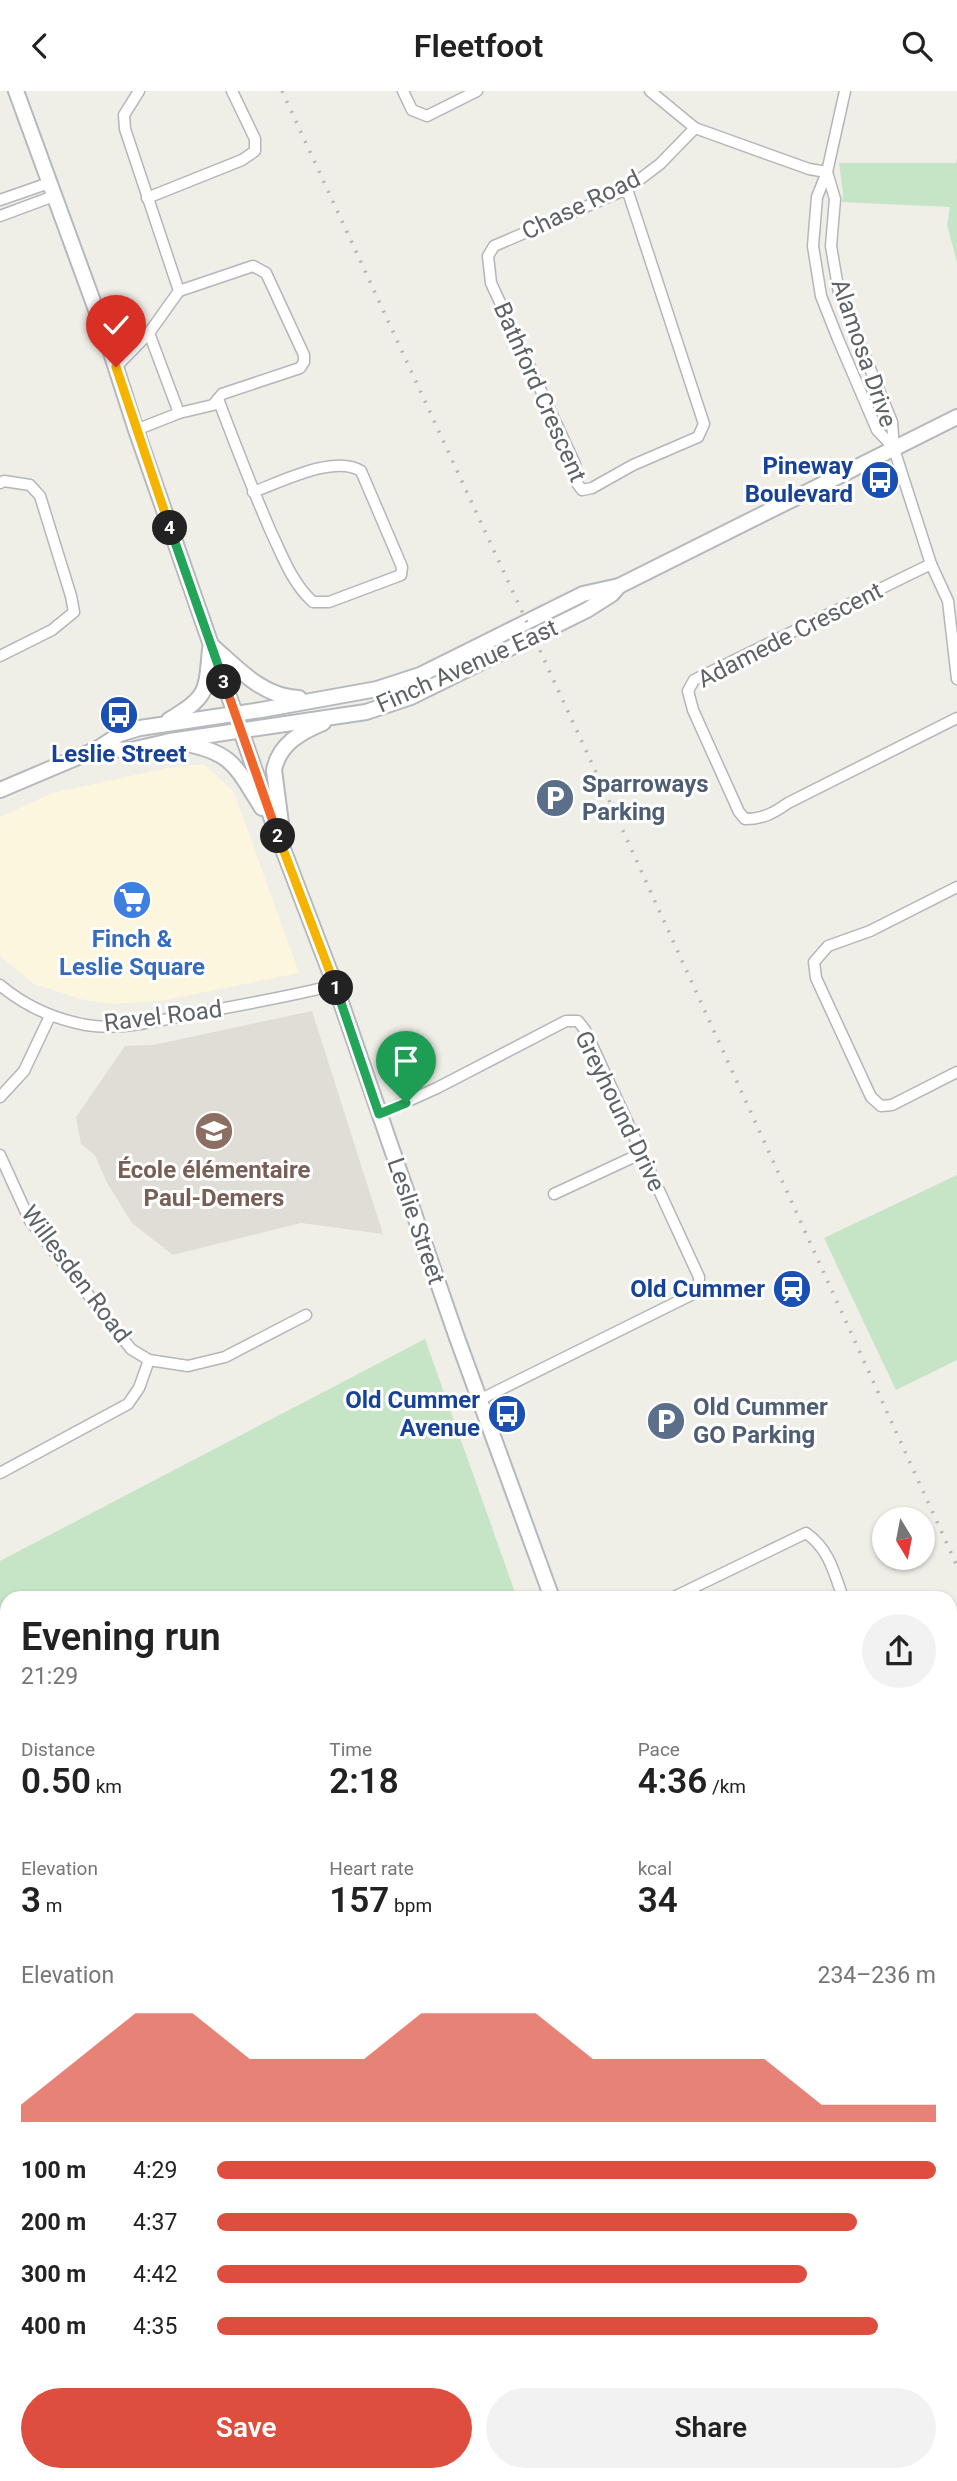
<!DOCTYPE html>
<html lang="en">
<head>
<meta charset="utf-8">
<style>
	:root { --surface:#fff; --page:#f2f2f2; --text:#222; --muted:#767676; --accent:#de4e3e }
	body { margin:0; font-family:Roboto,sans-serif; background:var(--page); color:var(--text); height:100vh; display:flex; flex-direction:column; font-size:26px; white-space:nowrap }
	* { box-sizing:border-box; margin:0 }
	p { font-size:23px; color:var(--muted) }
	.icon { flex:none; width:38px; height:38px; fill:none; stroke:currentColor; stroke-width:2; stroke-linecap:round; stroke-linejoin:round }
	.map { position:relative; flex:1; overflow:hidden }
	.details { position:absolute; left:0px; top:1500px; width:957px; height:891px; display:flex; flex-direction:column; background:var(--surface); border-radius:21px 21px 0 0; box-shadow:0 2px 5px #0004 }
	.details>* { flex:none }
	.needle { width:46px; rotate:170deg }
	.fabs { position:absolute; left:872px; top:1416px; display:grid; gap:14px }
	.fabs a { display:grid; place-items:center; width:63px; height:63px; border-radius:50%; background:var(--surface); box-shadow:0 2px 5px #0004; font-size:35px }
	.pin { position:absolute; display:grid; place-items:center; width:60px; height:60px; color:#fff; margin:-72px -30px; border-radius:50% 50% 50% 0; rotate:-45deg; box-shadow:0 0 7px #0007 }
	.pin .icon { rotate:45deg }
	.km { position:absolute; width:35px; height:35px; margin:-18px; border-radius:50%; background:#222; color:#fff; font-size:19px; line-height:35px; text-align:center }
	.round { display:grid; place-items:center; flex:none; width:74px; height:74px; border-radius:37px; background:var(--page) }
	.head { display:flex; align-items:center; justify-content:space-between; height:119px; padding:0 21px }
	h1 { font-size:38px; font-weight:600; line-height:52px }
	.stats { display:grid; grid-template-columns:repeat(3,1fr); gap:10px; height:119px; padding:7px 21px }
	.stats div { display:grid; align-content:center }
	.stats b { font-size:35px; font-weight:600 }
	.stats small { font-size:19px; font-weight:400 }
	.stats p { font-size:19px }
	.chart { height:196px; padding:14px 21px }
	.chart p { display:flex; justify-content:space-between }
	.chart svg { width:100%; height:126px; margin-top:7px; fill:var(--accent); opacity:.7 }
	.button { display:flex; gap:14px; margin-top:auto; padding:14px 21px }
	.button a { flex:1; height:80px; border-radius:42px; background:var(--accent); color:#fff; font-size:28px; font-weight:600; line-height:80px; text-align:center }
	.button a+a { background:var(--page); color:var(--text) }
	ul { padding:0 21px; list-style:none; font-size:23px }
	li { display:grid; grid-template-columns:112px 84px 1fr; align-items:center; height:52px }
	li i { height:18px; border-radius:9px; background:var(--accent) }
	header { display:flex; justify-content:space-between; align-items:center; height:91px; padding:0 21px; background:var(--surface); font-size:32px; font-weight:600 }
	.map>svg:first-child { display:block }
	.commercial { fill:#fcf6df }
	.education { fill:#dfddd5 }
	.green { fill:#c5e5c6 }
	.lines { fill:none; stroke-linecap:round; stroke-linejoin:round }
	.street-casing { stroke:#b4b6ba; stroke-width:13 }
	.secondary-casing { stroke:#b5b8bd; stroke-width:18 }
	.street { stroke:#fff; stroke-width:10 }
	.secondary { stroke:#fff; stroke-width:14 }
	.rail { stroke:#b5b5b6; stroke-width:3.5; stroke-dasharray:2 9; stroke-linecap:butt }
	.split-1-casing { stroke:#fff; stroke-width:14 }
	.split-2-casing { stroke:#fff; stroke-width:14 }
	.split-3-casing { stroke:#fff; stroke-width:14 }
	.split-4-casing { stroke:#fff; stroke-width:14 }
	.split-5-casing { stroke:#fff; stroke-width:14 }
	.split-1 { stroke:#22a559; stroke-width:9 }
	.split-2 { stroke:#f5b400; stroke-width:9 }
	.split-3 { stroke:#f0652b; stroke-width:9 }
	.split-4 { stroke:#22a559; stroke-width:9 }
	.split-5 { stroke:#f5b400; stroke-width:9 }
	.labels { text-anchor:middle; stroke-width:6; stroke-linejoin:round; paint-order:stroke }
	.street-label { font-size:24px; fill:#5e6166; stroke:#fff }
	.transit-label { font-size:24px; font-weight:bold; fill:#164399; stroke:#fff; text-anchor:end }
	.service-label { font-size:24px; font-weight:bold; fill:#4e5e75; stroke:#fff; text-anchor:start }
	.shop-label { font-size:24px; font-weight:bold; fill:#366cbe; stroke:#fff }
	.education-label { font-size:24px; font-weight:bold; fill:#785e54; stroke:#fff }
</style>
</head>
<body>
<header><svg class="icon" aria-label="back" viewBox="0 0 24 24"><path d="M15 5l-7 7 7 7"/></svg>Fleetfoot<svg class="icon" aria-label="search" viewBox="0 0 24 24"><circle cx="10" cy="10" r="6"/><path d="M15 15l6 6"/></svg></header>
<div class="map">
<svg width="957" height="2390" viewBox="0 0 957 2390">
	<rect width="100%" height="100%" fill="#efeee7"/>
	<!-- commercial -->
	<polygon class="commercial" points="204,673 234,701 299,882 160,910 111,913 84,909 34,893 0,865 0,726 52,702 167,677"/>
	<!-- education -->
	<g class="education">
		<polygon points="312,920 383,1143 301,1132 173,1164 132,1132 106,1090 95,1064 81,1053 76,1026 125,955 153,954"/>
		<polygon points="0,1846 7,1860 7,2073 0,2076"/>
		<polygon points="950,1903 957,1918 957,2070 950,2073"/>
	</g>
	<!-- green -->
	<g class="green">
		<polygon points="957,67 957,171 947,134 950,116 842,111 843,102 839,72 956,72"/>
		<polygon points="957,1084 957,1269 896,1299 824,1147"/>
		<polygon points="425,1248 517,1507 7,1507 7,1839 0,1842 0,1470"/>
		<polygon points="957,1820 957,1918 950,1903 950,1823"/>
		<polygon points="957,2070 957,2390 912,2390 910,2384 950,2384 950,2073"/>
	</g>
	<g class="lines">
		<!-- street casing -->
		<g class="street-casing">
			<g id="street">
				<polyline points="403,0 412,19 427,25 477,0"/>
				<polyline points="650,0 695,37 809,78 827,81"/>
				<polyline points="845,0 827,81 817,106 813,155 821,205 838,248 877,339 894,357"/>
				<polyline points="827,81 835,108 831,155 839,202 892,331 894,358 931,473 948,510 957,588"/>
				<polyline points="627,98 704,333 698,346 633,374 592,397 582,399 577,392 575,373 491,192 488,165 494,155 627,98 660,73 695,37"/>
				<polyline points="147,107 242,69 255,60 255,48 232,0"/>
				<polyline points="0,109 49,92"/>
				<polyline points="0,125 54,105"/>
				<polyline points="179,200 253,175 266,182 304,264 304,271 300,277 222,303 218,308"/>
				<polyline points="149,242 179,322"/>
				<polyline points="116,276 149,242 179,200 125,38 124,24 139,0"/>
				<path d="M136,339l43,-17 34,-8 5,-6c17,45 34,89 53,133 12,25 21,51 42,70h16l72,-27 1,-8 -41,-96c-26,-17 -80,11 -108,21"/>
				<polyline points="0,392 4,390 30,394 40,405 71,505 74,521 52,539 0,565"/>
				<path d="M931,473l-237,116 -6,11 5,19 46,102 6,7c18,0 29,-6 43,-16l169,-85"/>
				<polyline points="957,796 870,840 828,855 814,871 816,887 871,1006 881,1015 892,1014 957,981"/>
				<path d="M0,894c25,21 54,34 86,40 35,6 73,-5 107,-11 47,-9 95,-17 142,-29"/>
				<polyline points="0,1006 24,980 50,925"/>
				<polyline points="379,1023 437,997 566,930 578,930 585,939 699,1186 699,1196 693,1203 479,1309"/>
				<polyline points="0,1064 30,1130 131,1258 149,1269 188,1275 225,1266 306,1224"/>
				<polyline points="554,1103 642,1062"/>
				<polyline points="0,1382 128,1313 139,1297 149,1269"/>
				<path d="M672,1507l134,-65c23,16 28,39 37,65"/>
				<polyline points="0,2092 7,2090"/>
				<polyline points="70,2384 71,2390"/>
				<polyline points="226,2384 226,2390"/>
				<polyline points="379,2384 380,2390"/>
				<polyline points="741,2384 743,2390"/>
				<polyline points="636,2390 648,2384"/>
			</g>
		</g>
		<!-- secondary casing -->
		<g class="secondary-casing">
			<g id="secondary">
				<polyline points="16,0 106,246 136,339 276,740 335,894 456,1244 552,1507"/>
				<path d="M211,554c27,23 51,52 88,53"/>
				<path d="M169,629c39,-24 37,-27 41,-71"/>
				<path d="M182,652c51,9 54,24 80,65"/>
				<polyline points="97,658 131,659 170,650 366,621 411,606 587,519 612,503 619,495 957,326"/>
				<polyline points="0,699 97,658 120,643 140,637 261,619 377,598 420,584 583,503 619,495"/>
				<path d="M282,740l-8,-61c5,-26 27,-38 49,-47"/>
				<polyline points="869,2384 871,2390"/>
			</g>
		</g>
		<!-- street -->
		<use href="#street" class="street"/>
		<!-- secondary -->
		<use href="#secondary" class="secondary"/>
		<!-- rail -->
		<polyline class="rail" points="282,0 619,731 957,1475"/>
	</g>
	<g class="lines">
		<!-- split-1 casing -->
		<g class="split-1-casing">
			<polyline id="split-1" points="336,897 379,1023 406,1012"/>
		</g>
		<!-- split-2 casing -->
		<g class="split-2-casing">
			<polyline id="split-2" points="278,745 336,897"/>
		</g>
		<!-- split-3 casing -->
		<g class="split-3-casing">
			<polyline id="split-3" points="224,591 278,745"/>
		</g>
		<!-- split-4 casing -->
		<g class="split-4-casing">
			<polyline id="split-4" points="170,437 224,591"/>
		</g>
		<!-- split-5 casing -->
		<g class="split-5-casing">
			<polyline id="split-5" points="116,276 170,437"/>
		</g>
		<!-- split-1 -->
		<use href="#split-1" class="split-1"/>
		<!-- split-2 -->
		<use href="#split-2" class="split-2"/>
		<!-- split-3 -->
		<use href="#split-3" class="split-3"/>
		<!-- split-4 -->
		<use href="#split-4" class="split-4"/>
		<!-- split-5 -->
		<use href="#split-5" class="split-5"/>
	</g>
	<!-- icons -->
	<defs>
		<g id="bus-disc" transform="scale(2.0125)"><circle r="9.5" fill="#1a4fb4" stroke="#fff"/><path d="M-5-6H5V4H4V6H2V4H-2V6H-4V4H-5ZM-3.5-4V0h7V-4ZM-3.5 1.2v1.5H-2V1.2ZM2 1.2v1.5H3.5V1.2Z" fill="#fff"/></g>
		<g id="parking-disc" transform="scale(2.0125)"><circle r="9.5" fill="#5c6f8a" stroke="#fff"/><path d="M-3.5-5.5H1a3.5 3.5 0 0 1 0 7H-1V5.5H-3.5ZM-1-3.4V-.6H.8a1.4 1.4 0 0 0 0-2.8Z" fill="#fff"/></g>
		<g id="supermarket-disc" transform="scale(2.0125)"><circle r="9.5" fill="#3f7fe0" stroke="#fff"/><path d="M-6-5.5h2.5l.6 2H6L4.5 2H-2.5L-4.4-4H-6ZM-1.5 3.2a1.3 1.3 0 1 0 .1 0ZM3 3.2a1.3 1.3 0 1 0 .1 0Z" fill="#fff"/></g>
		<g id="school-disc" transform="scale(2.0125)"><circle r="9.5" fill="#8d6e63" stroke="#fff"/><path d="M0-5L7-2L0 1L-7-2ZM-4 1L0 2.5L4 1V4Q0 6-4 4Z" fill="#fff"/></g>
		<g id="station-disc" transform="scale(2.0125)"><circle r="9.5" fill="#1a4fb4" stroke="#fff"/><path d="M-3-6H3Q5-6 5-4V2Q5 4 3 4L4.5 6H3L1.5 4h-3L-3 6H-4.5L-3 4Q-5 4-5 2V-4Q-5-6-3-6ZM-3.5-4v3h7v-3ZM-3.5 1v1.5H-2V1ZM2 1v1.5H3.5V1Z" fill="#fff"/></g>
	</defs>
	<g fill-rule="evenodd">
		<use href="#bus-disc" x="880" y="389"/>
		<use href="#bus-disc" x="119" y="624"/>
		<use href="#parking-disc" x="555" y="707"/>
		<use href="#supermarket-disc" x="132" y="809"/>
		<use href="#school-disc" x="214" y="1040"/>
		<use href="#station-disc" x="792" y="1198"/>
		<use href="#bus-disc" x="507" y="1323"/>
		<use href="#parking-disc" x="666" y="1330"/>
	</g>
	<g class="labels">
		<!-- street labels -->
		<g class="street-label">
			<text transform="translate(581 114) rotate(-26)" y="8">Chase Road</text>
			<text transform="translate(864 262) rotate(71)" y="8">Alamosa Drive</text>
			<text transform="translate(540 301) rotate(66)" y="8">Bathford Crescent</text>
			<text transform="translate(790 544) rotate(-27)" y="8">Adamede Crescent</text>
			<text transform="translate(467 575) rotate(-24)" y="8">Finch Avenue East</text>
			<text transform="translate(163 925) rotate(-7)" y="8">Ravel Road</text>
			<text transform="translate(620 1020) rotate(64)" y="8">Greyhound Drive</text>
			<text transform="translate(416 1130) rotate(71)" y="8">Leslie Street</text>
			<text transform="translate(76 1183) rotate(53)" y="8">Willesden Road</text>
		</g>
		<!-- transit labels -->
		<g class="transit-label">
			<text x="853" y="383">Pineway<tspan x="853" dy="28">Boulevard</tspan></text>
			<text x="119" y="671" text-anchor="middle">Leslie Street</text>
			<text x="765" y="1206">Old Cummer</text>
			<text x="480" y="1317">Old Cummer<tspan x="480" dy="28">Avenue</tspan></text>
		</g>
		<!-- service labels -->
		<g class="service-label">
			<text x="582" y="701">Sparroways<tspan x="582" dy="28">Parking</tspan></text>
			<text x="693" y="1324">Old Cummer<tspan x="693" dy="28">GO Parking</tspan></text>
		</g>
		<!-- shop labels -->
		<g class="shop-label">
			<text x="132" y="856">Finch &amp;<tspan x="132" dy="28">Leslie Square</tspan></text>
		</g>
		<!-- education labels -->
		<g class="education-label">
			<text x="214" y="1087">École élémentaire<tspan x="214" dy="28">Paul-Demers</tspan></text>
		</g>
	</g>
</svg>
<div class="fabs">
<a><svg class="needle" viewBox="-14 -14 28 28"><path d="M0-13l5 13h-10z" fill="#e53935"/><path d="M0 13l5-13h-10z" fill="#767676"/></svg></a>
</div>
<div class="pin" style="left:406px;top:1012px;background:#1e9e55"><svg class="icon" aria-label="arrive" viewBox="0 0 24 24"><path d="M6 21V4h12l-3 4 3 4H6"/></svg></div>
<div class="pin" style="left:116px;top:276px;background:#d93025"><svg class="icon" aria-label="check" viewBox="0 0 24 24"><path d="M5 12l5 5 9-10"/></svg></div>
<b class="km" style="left:336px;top:897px">1</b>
<b class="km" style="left:278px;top:745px">2</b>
<b class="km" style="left:224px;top:591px">3</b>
<b class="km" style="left:170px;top:437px">4</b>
<section class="details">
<div class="head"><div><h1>Evening run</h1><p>21:29</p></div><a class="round"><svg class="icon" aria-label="share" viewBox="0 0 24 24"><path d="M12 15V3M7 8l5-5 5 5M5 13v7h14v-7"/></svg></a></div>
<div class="stats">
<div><p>Distance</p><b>0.50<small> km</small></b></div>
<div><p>Time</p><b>2:18</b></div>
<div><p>Pace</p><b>4:36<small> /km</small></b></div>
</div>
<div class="stats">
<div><p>Elevation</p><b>3<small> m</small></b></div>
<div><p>Heart rate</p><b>157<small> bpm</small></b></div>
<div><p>kcal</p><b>34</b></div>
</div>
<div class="chart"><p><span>Elevation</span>234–236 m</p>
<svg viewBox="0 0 160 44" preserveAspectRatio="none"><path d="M0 44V38L10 22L20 6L30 6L40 22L50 22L60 22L70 6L80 6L90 6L100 22L110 22L120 22L130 22L140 38L150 38L160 38V44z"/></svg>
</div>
<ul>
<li><b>100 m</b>4:29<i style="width:100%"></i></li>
<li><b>200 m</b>4:37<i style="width:89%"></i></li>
<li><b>300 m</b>4:42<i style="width:82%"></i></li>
<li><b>400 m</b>4:35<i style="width:92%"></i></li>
</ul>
<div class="button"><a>Save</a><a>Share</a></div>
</section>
</div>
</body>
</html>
